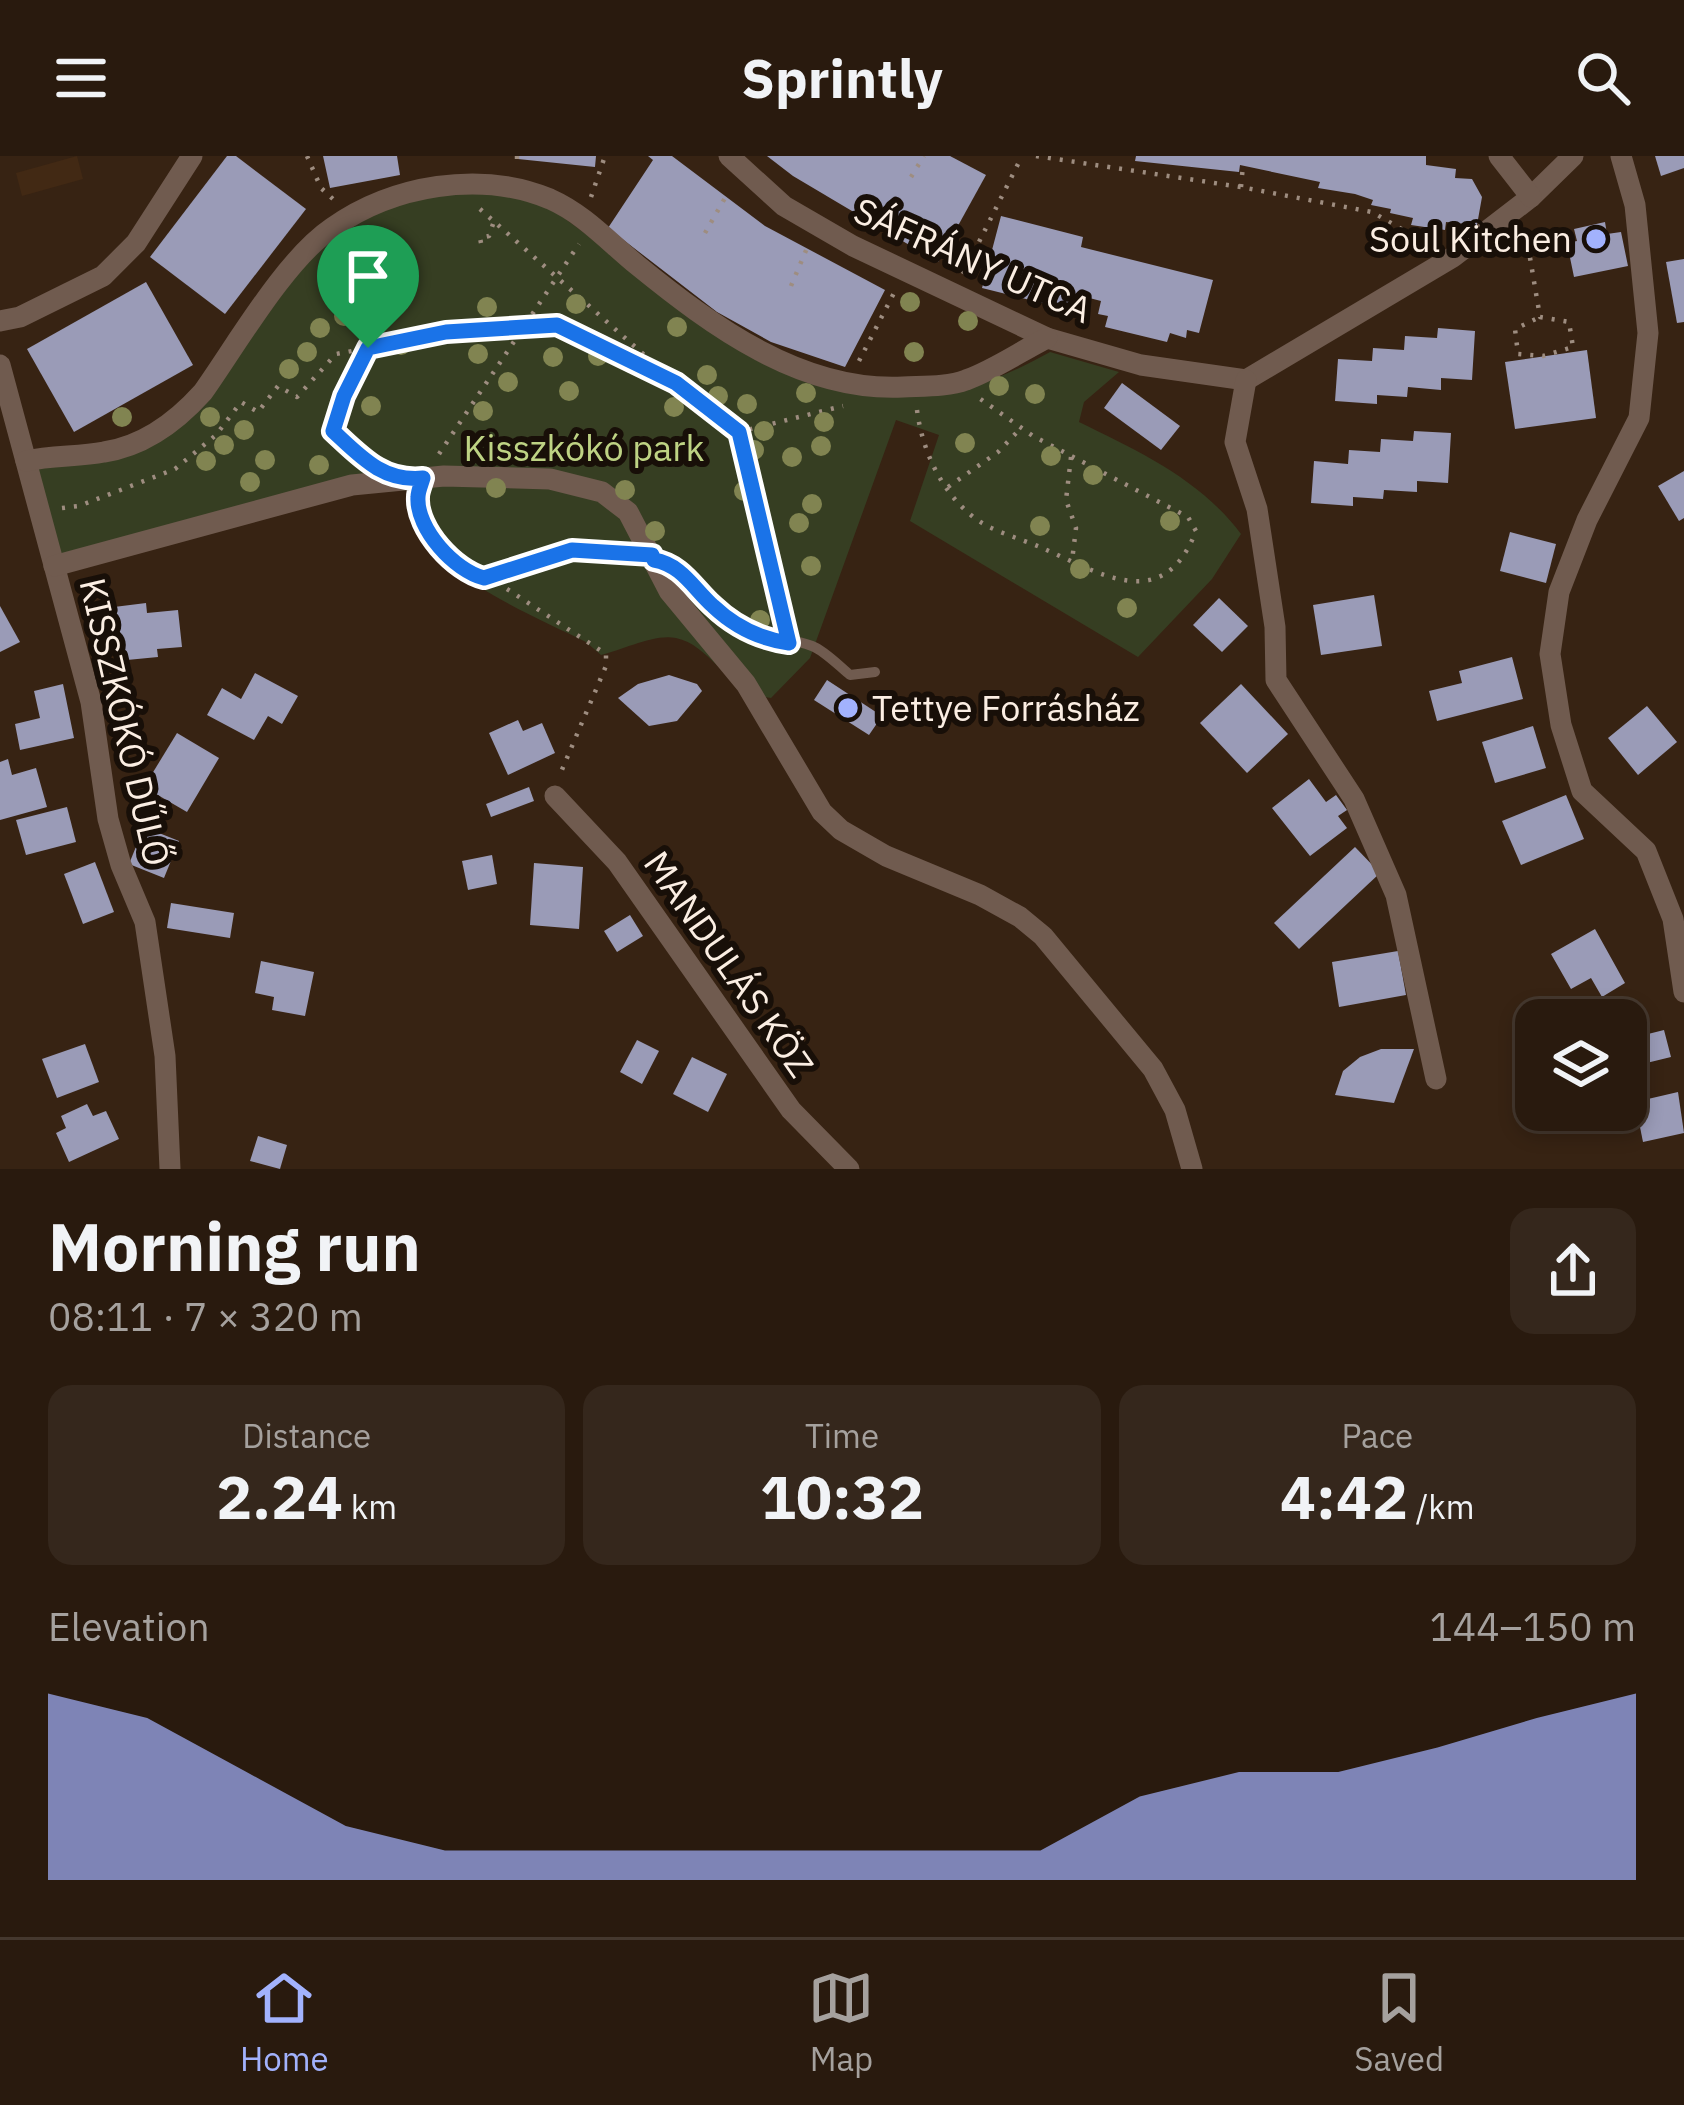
<!DOCTYPE html>
<html lang="en">
<head>
<meta charset="utf-8">
<style>
	:root { --surface:#291a0e; --page:#35271c; --text:#f1f3f6; --muted:#a5a19e; --line:#45382e; --accent:#a2b2fd }
	body { margin:0; font-family:"IBM Plex Sans",sans-serif; background:var(--page); color:var(--text); height:100vh; display:flex; flex-direction:column; font-size:45px; white-space:nowrap }
	* { box-sizing:border-box; margin:0 }
	p { font-size:39px; color:var(--muted) }
	.icon { flex:none; width:66px; height:66px; fill:none; stroke:currentColor; stroke-width:2; stroke-linecap:round; stroke-linejoin:round }
	.map { position:relative; height:1013px; overflow:hidden }
	.sheet { display:flex; flex-direction:column; background:var(--surface); flex:1 }
	.sheet>* { flex:none }
	.fabs { position:absolute; left:1515px; top:843px; display:grid; gap:24px }
	.fabs a { display:grid; place-items:center; width:132px; height:132px; border-radius:24px; background:var(--surface); box-shadow:0 6px 18px #0003,0 0 0 3px var(--line); font-size:60px }
	.pin { position:absolute; display:grid; place-items:center; width:102px; height:102px; color:#fff; margin:-123px -51px; border-radius:50% 50% 50% 0; rotate:-45deg; box-shadow:0 0 12px #0007 }
	.pin .icon { rotate:45deg }
	.round { display:grid; place-items:center; flex:none; width:126px; height:126px; border-radius:24px; background:var(--page) }
	.overview { display:flex; align-items:center; justify-content:space-between; height:204px; padding:0 48px }
	h1 { font-size:66px; font-weight:800; line-height:90px }
	.figures { display:grid; grid-template-columns:repeat(3,1fr); gap:18px; height:204px; padding:12px 48px }
	.figures div { display:grid; align-content:center; border-radius:24px; background:var(--page); text-align:center }
	.figures b { font-size:60px; font-weight:800 }
	.figures small { font-size:33px; font-weight:400 }
	.figures p { font-size:33px }
	.chart { height:336px; padding:24px 48px }
	.chart p { display:flex; justify-content:space-between }
	.chart svg { width:100%; height:216px; margin-top:12px; fill:var(--accent); opacity:.7 }
	header { display:flex; justify-content:space-between; align-items:center; height:156px; padding:0 48px; background:var(--surface); font-size:54px; font-weight:800 }
	.tab-bar { display:flex; justify-content:space-around; align-items:center; height:168px; border-top:3px solid var(--line); background:var(--surface); font-size:33px; color:var(--muted) }
	.tab-bar a { display:grid; justify-items:center; gap:6px }
	.tab-bar .selected { color:var(--accent) }
	.map>svg:first-child { display:block }
	.built { fill:#422914 }
	.green { fill:#363e22 }
	.building { fill:#9a9bb7 }
	.lines { fill:none; stroke-linecap:round; stroke-linejoin:round }
	.path { stroke:#9e8d80; stroke-width:4.5; stroke-dasharray:3 9; stroke-linecap:butt }
	.lane { stroke:#705b4f; stroke-width:10 }
	.street { stroke:#705b4f; stroke-width:21 }
	.tree { fill:#818451 }
	.route-casing { stroke:#fff; stroke-width:24 }
	.route { stroke:#1a73e8; stroke-width:15 }
	.poi-dot { fill:#a2b2fd; stroke:#180f08; stroke-width:4.5 }
	.labels { text-anchor:middle; stroke-width:12; stroke-linejoin:round; paint-order:stroke }
	.poi-label { font-size:36px; fill:#fbeee3; stroke:#180f08; text-anchor:end }
	.street-label { font-size:36px; fill:#fbeee3; stroke:#180f08 }
	.park-label { font-size:36px; fill:#bed384; stroke:#180f08 }
</style>
</head>
<body>
<header><svg class="icon" aria-label="menu" viewBox="0 0 24 24"><path d="M4 6h16M4 12h16M4 18h16"/></svg>Sprintly<svg class="icon" aria-label="search" viewBox="0 0 24 24"><circle cx="10" cy="10" r="6"/><path d="M15 15l6 6"/></svg></header>
<div class="map">
<svg width="1684" height="1013" viewBox="0 0 1684 1013">
	<rect width="100%" height="100%" fill="#372313"/>
	<!-- built -->
	<polygon class="built" points="77,0 83,23 22,40 16,17"/>
	<!-- green -->
	<path class="green" d="M507,37l36,11 17,11c67,48 128,108 200,147 21,11 48,17 70,23 86,22 143,10 220,-33l69,20 -35,30 -5,20c59,29 121,57 162,112l-29,45 -74,78 -228,-136 29,-86 -43,-15 -86,238 -39,40c-43,-5 -60,-53 -95,-60 -24,-4 -52,12 -75,17l-15,-13c-57,-29 -181,-76 -176,-152l-55,4 -292,78 -30,-105 72,-7 99,-58 102,-140 35,-30 37,-21 58,-17z"/>
	<!-- building -->
	<g class="building">
		<polygon points="227,0 236,0 306,53 225,158 150,101"/>
		<polygon points="323,0 397,0 400,19 330,32"/>
		<polygon points="519,0 596,0 595,11 518,3"/>
		<polygon points="648,0 672,0 765,70 885,134 845,211 771,186 717,156 608,72 653,4"/>
		<polygon points="767,0 950,0 986,19 938,106 793,20"/>
		<polygon points="1136,0 1426,0 1426,9 1456,13 1455,22 1472,23 1482,41 1477,69 1446,66 1445,74 1411,69 1413,62 1390,57 1391,53 1371,49 1373,44 1355,38 1318,32 1320,26 1240,9 1239,16 1135,5"/>
		<polygon points="1655,0 1684,0 1684,12 1661,20"/>
		<polygon points="1001,60 1083,81 1081,91 1213,124 1199,177 1187,174 1186,182 1170,177 1167,186 1105,171 1108,160 1098,158 1101,145 1074,138 1070,154 982,132"/>
		<polygon points="1605,66 1607,78 1621,76 1628,110 1574,121 1567,87 1577,85 1574,73"/>
		<polygon points="1684,103 1684,166 1677,167 1666,106"/>
		<polygon points="146,126 193,209 74,276 27,193"/>
		<polygon points="1438,172 1475,175 1472,224 1441,222 1441,234 1408,231 1407,241 1377,239 1377,248 1335,245 1338,203 1372,205 1373,192 1404,194 1405,180 1437,182"/>
		<polygon points="1587,194 1596,262 1515,273 1505,206"/>
		<polygon points="1122,227 1180,270 1161,294 1104,252"/>
		<polygon points="1414,275 1451,277 1448,327 1417,325 1417,336 1384,334 1383,343 1353,341 1353,350 1311,347 1314,305 1348,308 1349,294 1380,296 1381,283 1413,285"/>
		<polygon points="1684,315 1684,362 1679,365 1658,330"/>
		<polygon points="1510,376 1556,388 1546,427 1500,415"/>
		<polygon points="1374,439 1382,490 1321,499 1313,449"/>
		<polygon points="1219,442 1248,470 1222,496 1193,469"/>
		<polygon points="146,447 147,457 178,454 182,491 157,493 158,501 127,504 126,496 110,498 106,452"/>
		<polygon points="0,450 20,486 0,496"/>
		<polygon points="1512,501 1523,543 1437,565 1429,535 1462,527 1459,515"/>
		<polygon points="255,517 298,540 282,568 268,560 254,584 207,559 222,532 241,543"/>
		<polygon points="669,519 697,528 702,535 677,565 649,570 618,542 638,528"/>
		<polygon points="827,524 882,560 869,579 814,544"/>
		<polygon points="63,528 74,582 20,594 15,568 40,562 34,535"/>
		<polygon points="1241,528 1288,578 1247,617 1200,567"/>
		<polygon points="1647,550 1677,586 1638,619 1608,582"/>
		<polygon points="518,564 523,575 542,567 555,597 508,619 489,577"/>
		<polygon points="1533,570 1546,612 1495,627 1482,586"/>
		<polygon points="177,577 219,602 187,656 144,631"/>
		<polygon points="8,603 12,619 36,612 47,651 0,664 0,606"/>
		<polygon points="1309,623 1326,646 1336,639 1347,654 1338,660 1347,672 1310,700 1272,652"/>
		<polygon points="529,631 534,645 491,661 486,648"/>
		<polygon points="1566,639 1584,683 1521,709 1502,665"/>
		<polygon points="67,651 76,686 26,699 16,664"/>
		<polygon points="144,671 179,685 164,722 129,708"/>
		<polygon points="1355,691 1380,717 1299,793 1274,767"/>
		<polygon points="492,699 497,728 468,734 462,705"/>
		<polygon points="95,706 114,756 83,768 64,718"/>
		<polygon points="534,707 583,711 579,773 530,769"/>
		<polygon points="171,747 234,757 230,782 167,772"/>
		<polygon points="630,759 643,780 617,796 604,775"/>
		<polygon points="1595,773 1625,827 1602,841 1591,822 1571,833 1551,798"/>
		<polygon points="1398,795 1406,839 1339,851 1332,806"/>
		<polygon points="261,805 314,816 305,860 272,854 274,841 255,837"/>
		<polygon points="1638,857 1644,879 1664,874 1671,901 1626,912 1626,861"/>
		<polygon points="637,884 659,895 642,928 620,916"/>
		<polygon points="85,888 99,926 57,942 42,903"/>
		<polygon points="1381,893 1414,893 1394,947 1335,939 1343,915 1360,901"/>
		<polygon points="692,901 727,918 708,956 673,938"/>
		<polygon points="1678,936 1684,977 1643,986 1635,946"/>
		<polygon points="87,948 93,960 106,955 119,983 69,1006 56,977 66,972 61,960"/>
		<polygon points="258,980 287,989 280,1013 250,1005"/>
	</g>
	<g class="lines">
		<!-- path -->
		<g class="path">
			<polyline points="307,0 321,32 334,44"/>
			<polyline points="1036,0 1241,31 1372,56 1431,90"/>
			<polyline points="517,3 517,0"/>
			<polyline points="911,21 924,0"/>
			<polyline points="1241,31 1243,9"/>
			<polyline points="591,41 605,0"/>
			<polyline points="480,53 669,221"/>
			<polyline points="705,77 725,42"/>
			<polyline points="1526,78 1540,161 1569,166 1573,191 1543,200 1518,198 1515,173 1540,161"/>
			<polyline points="481,87 480,82 489,80 494,65"/>
			<polyline points="963,118 1022,0"/>
			<polyline points="791,130 807,92"/>
			<polyline points="859,205 895,135"/>
			<polyline points="677,228 739,276"/>
			<path d="M917,254c5,39 23,80 55,106 18,15 47,22 68,31 60,26 123,69 156,-16l-8,-14 -155,-81 -54,-38"/>
			<polyline points="439,298 579,88"/>
			<polyline points="1071,301 1066,344 1076,372 1072,405"/>
			<polyline points="365,303 333,275 343,240 368,192 446,176 557,169 676,227"/>
			<polyline points="948,331 998,296 1021,272"/>
			<polyline points="62,352 79,350 175,313 216,279 241,246 258,256 278,230 297,241 336,198 368,192"/>
			<polyline points="507,433 606,498 606,510 561,616"/>
			<polyline points="784,464 739,276 843,250"/>
		</g>
		<!-- lane -->
		<g class="lane">
			<path d="M423,322c-2,7 -5,13 -5,19 -2,32 37,74 66,81l88,-29 79,6"/>
			<path d="M657,405c32,6 55,47 82,65 27,16 48,10 73,20 13,5 27,20 38,29l25,-3"/>
		</g>
		<!-- street -->
		<g class="street">
			<polyline points="729,0 784,50 853,90 1047,182 1141,209 1246,224 1453,101 1531,41 1573,0"/>
			<polyline points="1499,0 1531,41"/>
			<polyline points="1621,0 1635,49 1648,177 1639,262 1587,364 1559,436 1550,498 1561,569 1582,635 1646,695 1673,763 1684,836"/>
			<polyline points="0,165 20,161 103,120 136,87 192,0"/>
			<polyline points="0,209 91,546 108,663 121,709 145,766 165,900 170,1013"/>
			<polyline points="1246,224 1235,286 1257,353 1275,471 1276,524 1354,643 1396,739 1436,923"/>
			<path d="M26,305c26,-6 52,-4 78,-9 40,-6 73,-31 99,-60 34,-48 82,-132 129,-164 61,-43 148,-58 218,-29 34,15 59,43 87,66 75,61 164,127 266,122 20,-1 45,0 63,-7 28,-10 55,-29 81,-42"/>
			<polyline points="54,410 352,329 444,320 550,323 602,336 628,356 669,435 746,528 822,656 841,674 886,700 980,739 1020,761 1043,780 1153,913 1175,954 1192,1013"/>
			<polyline points="555,640 617,706 791,954 849,1013"/>
		</g>
	</g>
	<!-- trees -->
	<g class="tree">
		<circle cx="339" cy="137" r="10"/>
		<circle cx="910" cy="146" r="10"/>
		<circle cx="576" cy="148" r="10"/>
		<circle cx="487" cy="151" r="10"/>
		<circle cx="344" cy="160" r="10"/>
		<circle cx="968" cy="165" r="10"/>
		<circle cx="677" cy="171" r="10"/>
		<circle cx="320" cy="172" r="10"/>
		<circle cx="401" cy="189" r="10"/>
		<circle cx="307" cy="196" r="10"/>
		<circle cx="914" cy="196" r="10"/>
		<circle cx="478" cy="198" r="10"/>
		<circle cx="598" cy="200" r="10"/>
		<circle cx="553" cy="201" r="10"/>
		<circle cx="289" cy="213" r="10"/>
		<circle cx="707" cy="219" r="10"/>
		<circle cx="508" cy="226" r="10"/>
		<circle cx="999" cy="230" r="10"/>
		<circle cx="569" cy="235" r="10"/>
		<circle cx="806" cy="237" r="10"/>
		<circle cx="1035" cy="238" r="10"/>
		<circle cx="718" cy="240" r="10"/>
		<circle cx="747" cy="248" r="10"/>
		<circle cx="371" cy="250" r="10"/>
		<circle cx="674" cy="251" r="10"/>
		<circle cx="483" cy="255" r="10"/>
		<circle cx="122" cy="261" r="10"/>
		<circle cx="210" cy="261" r="10"/>
		<circle cx="824" cy="266" r="10"/>
		<circle cx="244" cy="274" r="10"/>
		<circle cx="764" cy="275" r="10"/>
		<circle cx="965" cy="287" r="10"/>
		<circle cx="224" cy="289" r="10"/>
		<circle cx="821" cy="290" r="10"/>
		<circle cx="754" cy="294" r="10"/>
		<circle cx="1051" cy="300" r="10"/>
		<circle cx="792" cy="301" r="10"/>
		<circle cx="265" cy="304" r="10"/>
		<circle cx="206" cy="305" r="10"/>
		<circle cx="319" cy="309" r="10"/>
		<circle cx="1093" cy="319" r="10"/>
		<circle cx="250" cy="326" r="10"/>
		<circle cx="496" cy="332" r="10"/>
		<circle cx="625" cy="334" r="10"/>
		<circle cx="744" cy="335" r="10"/>
		<circle cx="812" cy="348" r="10"/>
		<circle cx="1170" cy="365" r="10"/>
		<circle cx="799" cy="367" r="10"/>
		<circle cx="1040" cy="370" r="10"/>
		<circle cx="655" cy="375" r="10"/>
		<circle cx="811" cy="410" r="10"/>
		<circle cx="1080" cy="413" r="10"/>
		<circle cx="1127" cy="452" r="10"/>
		<circle cx="760" cy="464" r="10"/>
	</g>
	<g class="lines">
		<!-- route casing -->
		<g class="route-casing">
			<path id="route" d="M557,169l119,58 63,49 50,211c-29,-4 -55,-17 -76,-37 -20,-18 -31,-41 -59,-46l-2,-5 -80,-5 -88,28c-29,-7 -68,-49 -66,-81 0,-6 3,-12 5,-19 -40,4 -62,-21 -90,-47l11,-35 24,-48 78,-16z"/>
		</g>
		<!-- route -->
		<use href="#route" class="route"/>
	</g>
	<!-- markers -->
	<g class="poi-dot">
		<circle cx="1596" cy="83" r="12"/>
		<circle cx="848" cy="552" r="12"/>
	</g>
	<g class="labels">
		<!-- poi labels -->
		<g class="poi-label">
			<text x="1572" y="96">Soul Kitchen</text>
			<text x="872" y="565" text-anchor="start">Tettye Forrásház</text>
		</g>
		<!-- street labels -->
		<g class="street-label">
			<text transform="translate(973 104) rotate(24)" y="13">SÁFRÁNY UTCA</text>
			<text transform="translate(125 566) rotate(77)" y="13">KISSZKÓKÓ DŰLŐ</text>
			<text transform="translate(729 808) rotate(55)" y="13">MANDULÁS KÖZ</text>
		</g>
		<!-- park labels -->
		<g class="park-label">
			<text x="584" y="305">Kisszkókó park</text>
		</g>
	</g>
</svg>
<div class="fabs">
<a><svg class="icon" aria-label="layers" viewBox="0 0 24 24"><path d="M12 4l9 5-9 5-9-5zM3 14l9 5 9-5"/></svg></a>
</div>
<div class="pin" style="left:368px;top:192px;background:#1e9e55"><svg class="icon" aria-label="arrive" viewBox="0 0 24 24"><path d="M6 21V4h12l-3 4 3 4H6"/></svg></div>
</div>
<section class="sheet">
<div class="overview"><div><h1>Morning run</h1><p>08:11 · 7 × 320 m</p></div><a class="round"><svg class="icon" aria-label="share" viewBox="0 0 24 24"><path d="M12 15V3M7 8l5-5 5 5M5 13v7h14v-7"/></svg></a></div>
<div class="figures">
<div><p>Distance</p><b>2.24<small> km</small></b></div>
<div><p>Time</p><b>10:32</b></div>
<div><p>Pace</p><b>4:42<small> /km</small></b></div>
</div>
<div class="chart"><p><span>Elevation</span>144–150 m</p>
<svg viewBox="0 0 160 44" preserveAspectRatio="none"><path d="M0 44V6L10 11L20 22L30 33L40 38L50 38L60 38L70 38L80 38L90 38L100 38L110 27L120 22L130 22L140 17L150 11L160 6V44z"/></svg>
</div>
</section>
<nav class="tab-bar">
<a class="selected"><svg class="icon" aria-label="home" viewBox="0 0 24 24"><path d="M3 11l9-7 9 7M6 9v11h12V9"/></svg>Home</a>
<a><svg class="icon" aria-label="map" viewBox="0 0 24 24"><path d="M3 6l6-2 6 2 6-2v14l-6 2-6-2-6 2zM9 4v14M15 6v14"/></svg>Map</a>
<a><svg class="icon" aria-label="saved" viewBox="0 0 24 24"><path d="M7 4h10v16l-5-4-5 4z"/></svg>Saved</a>
</nav>
</body>
</html>
